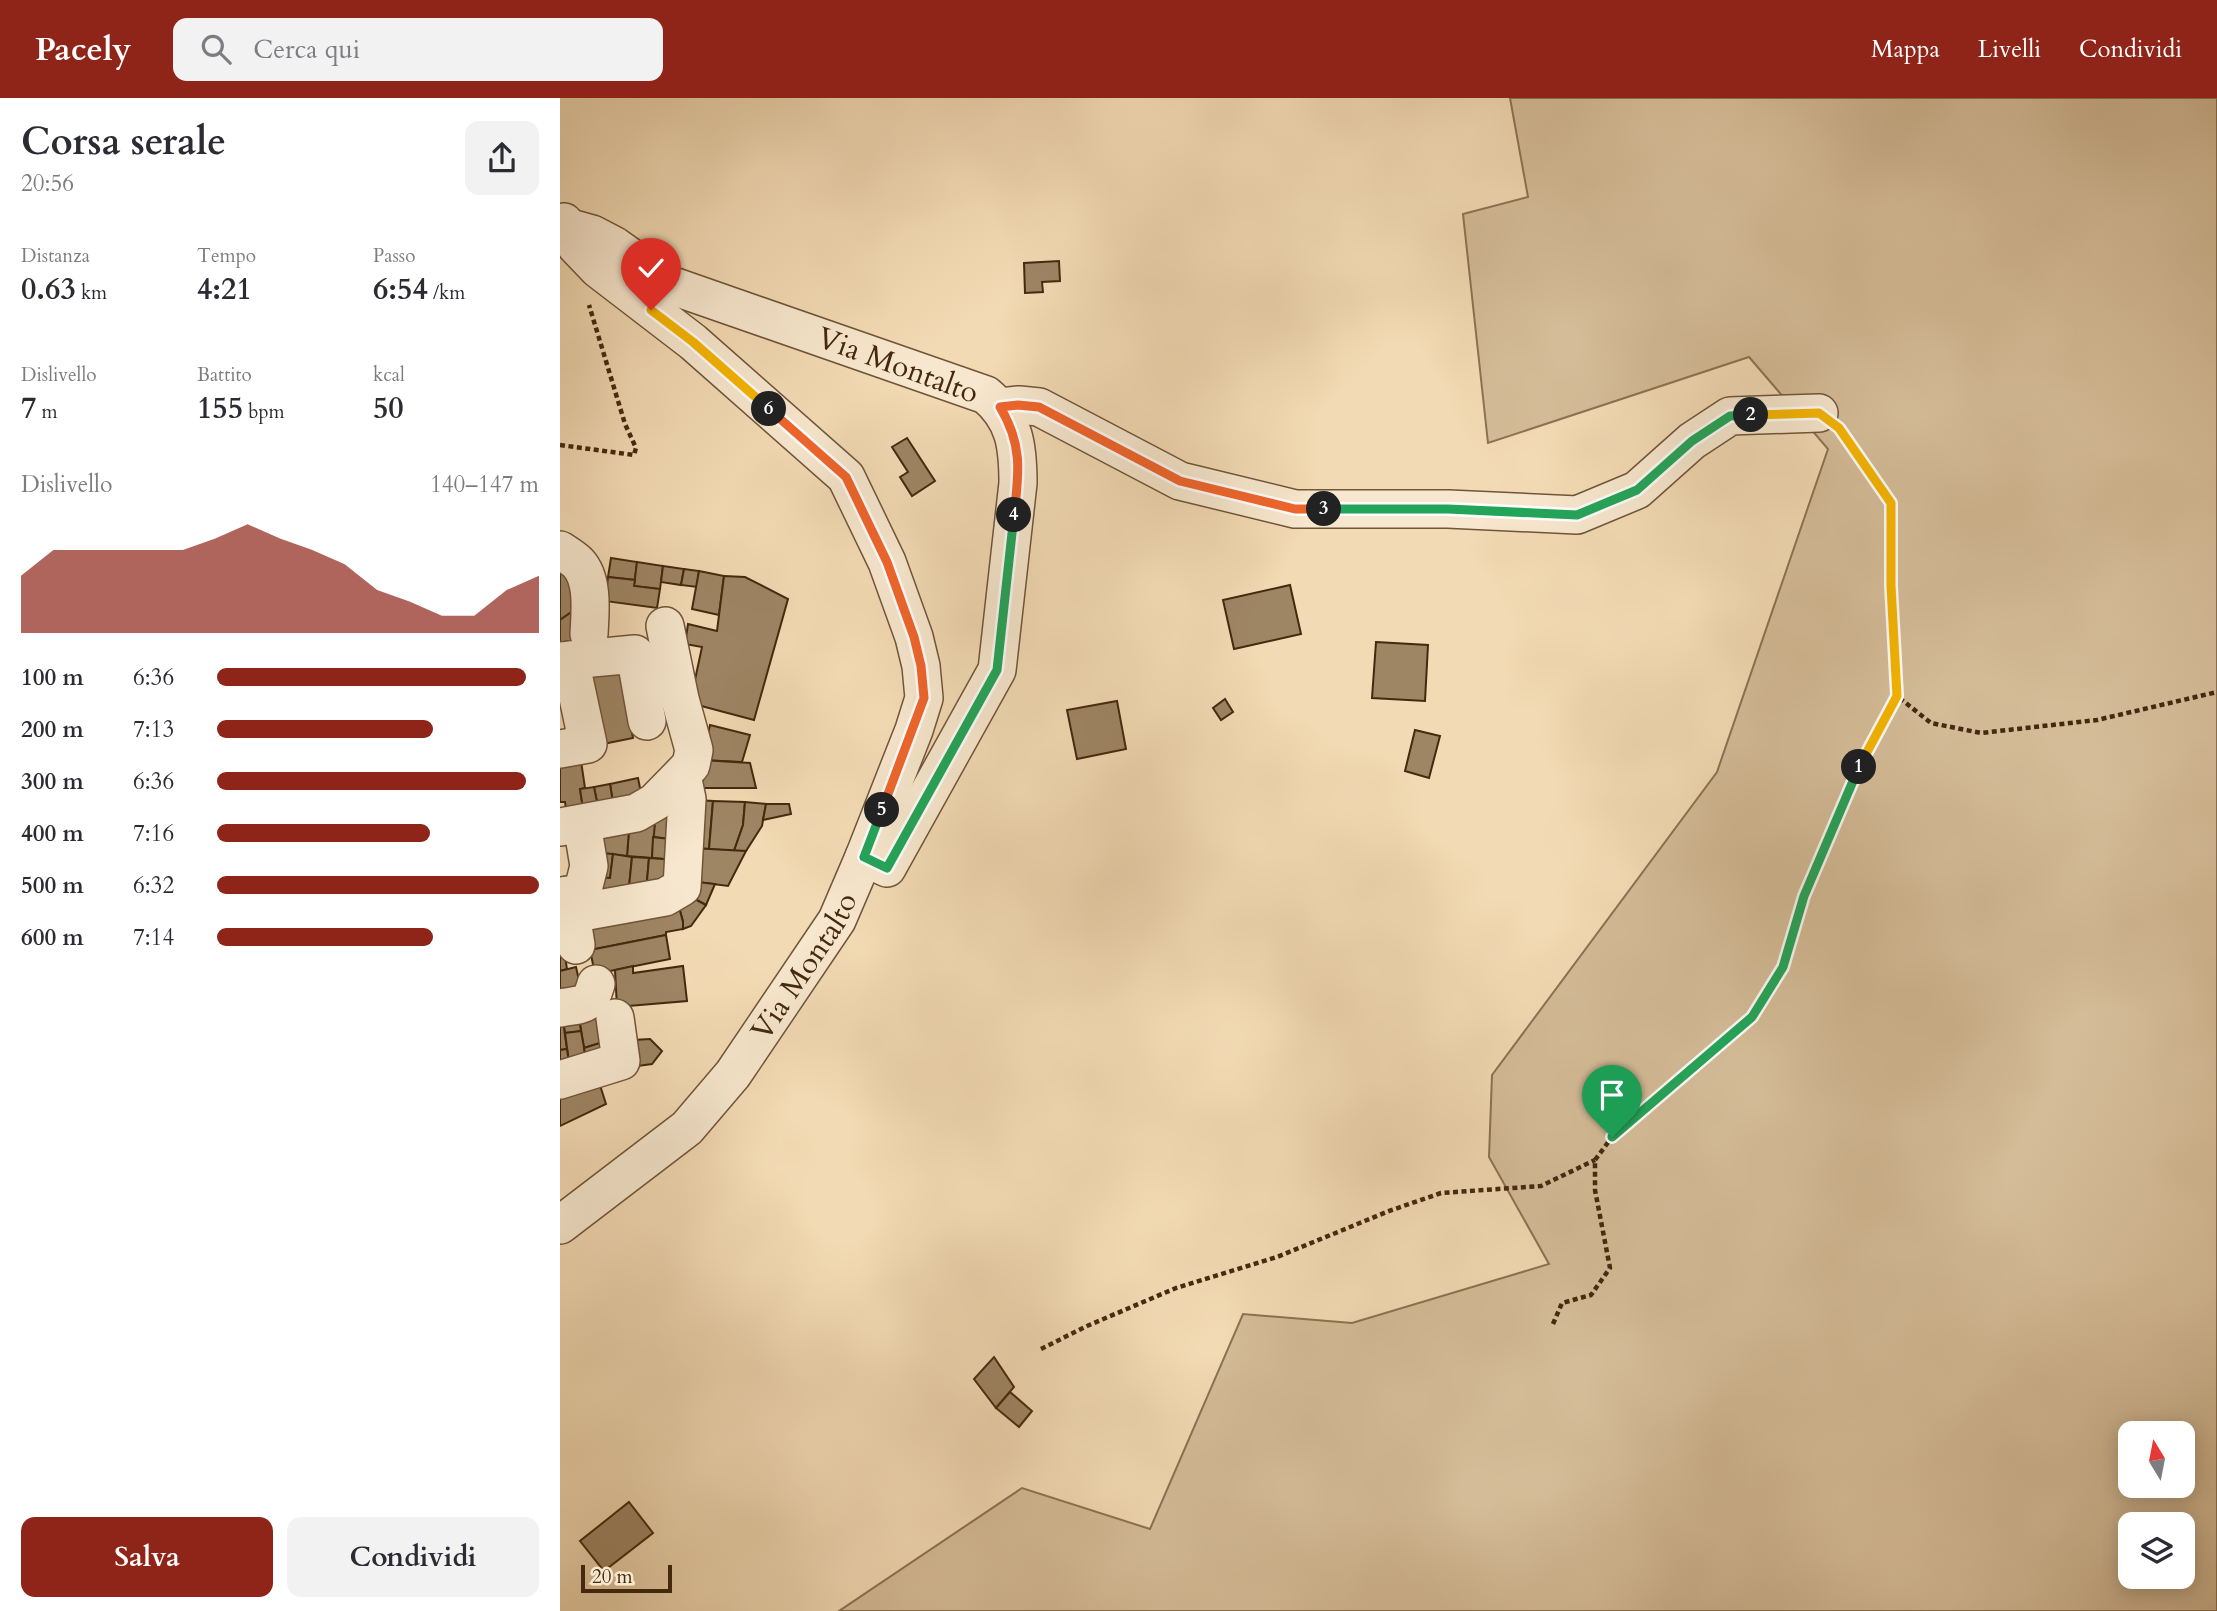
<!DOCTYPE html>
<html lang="it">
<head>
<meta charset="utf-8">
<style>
	:root { --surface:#fff; --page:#f2f2f3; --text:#2b2b33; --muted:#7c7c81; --accent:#8f2418 }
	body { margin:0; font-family:Cardo,serif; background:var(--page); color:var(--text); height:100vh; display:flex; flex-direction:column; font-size:26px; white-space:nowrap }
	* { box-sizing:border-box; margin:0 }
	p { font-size:23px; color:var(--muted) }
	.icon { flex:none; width:38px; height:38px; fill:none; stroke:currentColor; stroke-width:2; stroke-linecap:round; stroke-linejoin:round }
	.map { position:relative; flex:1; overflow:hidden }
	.details { display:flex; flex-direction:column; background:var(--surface); width:560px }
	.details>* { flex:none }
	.needle { width:46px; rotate:350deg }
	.fabs { position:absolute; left:1558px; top:1323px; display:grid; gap:14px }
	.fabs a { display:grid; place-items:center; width:77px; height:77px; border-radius:14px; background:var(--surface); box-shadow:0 4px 18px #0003; font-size:35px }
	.scale { position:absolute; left:21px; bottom:18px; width:91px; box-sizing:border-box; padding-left:7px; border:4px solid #44290e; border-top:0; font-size:19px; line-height:24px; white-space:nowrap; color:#44290e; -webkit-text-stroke:5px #f7e7ce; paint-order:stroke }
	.pin { position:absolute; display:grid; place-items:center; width:60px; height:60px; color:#fff; margin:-72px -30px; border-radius:50% 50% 50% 0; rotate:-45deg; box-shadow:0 0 7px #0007 }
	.pin .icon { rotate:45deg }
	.km { position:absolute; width:35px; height:35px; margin:-18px; border-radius:50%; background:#222; color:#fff; font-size:19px; line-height:35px; text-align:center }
	.round { display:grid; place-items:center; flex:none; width:74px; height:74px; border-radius:14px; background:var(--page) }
	.head { display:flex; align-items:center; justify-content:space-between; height:119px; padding:0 21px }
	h1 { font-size:38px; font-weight:700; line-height:52px }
	.stats { display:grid; grid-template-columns:repeat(3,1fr); gap:10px; height:119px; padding:7px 21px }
	.stats div { display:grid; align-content:center }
	.stats b { font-size:30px; font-weight:700 }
	.stats small { font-size:19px; font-weight:400 }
	.stats p { font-size:19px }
	.chart { height:196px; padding:14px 21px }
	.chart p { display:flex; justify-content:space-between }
	.chart svg { width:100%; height:126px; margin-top:7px; fill:var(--accent); opacity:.7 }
	.action { display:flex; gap:14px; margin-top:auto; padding:14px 21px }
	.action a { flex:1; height:80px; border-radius:14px; background:var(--accent); color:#fff; font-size:28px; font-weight:700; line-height:80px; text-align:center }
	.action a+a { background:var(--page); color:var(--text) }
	ul { padding:0 21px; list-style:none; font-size:23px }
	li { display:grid; grid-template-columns:112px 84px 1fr; align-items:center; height:52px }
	li i { height:18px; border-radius:9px; background:var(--accent) }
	header { display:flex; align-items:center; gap:42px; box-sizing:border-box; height:98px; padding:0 35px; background:var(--accent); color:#fff }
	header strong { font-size:33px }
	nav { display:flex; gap:38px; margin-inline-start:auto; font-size:24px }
	.search { width:490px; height:63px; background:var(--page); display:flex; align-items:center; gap:18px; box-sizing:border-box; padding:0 24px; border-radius:14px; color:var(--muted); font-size:26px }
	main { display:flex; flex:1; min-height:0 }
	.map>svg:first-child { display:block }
	.green { fill:#d4bc98; stroke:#8c7253; stroke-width:2; fill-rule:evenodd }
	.building { fill:#9e8564; stroke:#44290e; stroke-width:2 }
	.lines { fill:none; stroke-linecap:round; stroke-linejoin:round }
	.minor-casing { stroke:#705538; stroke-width:40 }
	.path { stroke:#44290e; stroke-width:4.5; stroke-dasharray:5 3.5; stroke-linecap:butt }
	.minor { stroke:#f7e7ce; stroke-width:37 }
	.split-1-casing { stroke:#fff; stroke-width:14 }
	.split-2-casing { stroke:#fff; stroke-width:14 }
	.split-3-casing { stroke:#fff; stroke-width:14 }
	.split-4-casing { stroke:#fff; stroke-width:14 }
	.split-5-casing { stroke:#fff; stroke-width:14 }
	.split-6-casing { stroke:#fff; stroke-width:14 }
	.split-7-casing { stroke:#fff; stroke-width:14 }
	.split-1 { stroke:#22a559; stroke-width:9 }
	.split-2 { stroke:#f5b400; stroke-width:9 }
	.split-3 { stroke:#22a559; stroke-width:9 }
	.split-4 { stroke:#f0652b; stroke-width:9 }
	.split-5 { stroke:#22a559; stroke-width:9 }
	.split-6 { stroke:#f0652b; stroke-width:9 }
	.split-7 { stroke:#f5b400; stroke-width:9 }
	.labels { text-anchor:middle; stroke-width:6; stroke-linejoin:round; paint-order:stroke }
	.street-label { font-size:30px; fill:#44290e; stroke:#f7e7ce }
</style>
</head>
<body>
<header>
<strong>Pacely</strong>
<div class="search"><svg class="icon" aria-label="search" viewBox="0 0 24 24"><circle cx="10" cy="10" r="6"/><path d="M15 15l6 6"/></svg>Cerca qui</div>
<nav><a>Mappa</a><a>Livelli</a><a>Condividi</a></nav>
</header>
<main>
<section class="details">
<div class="head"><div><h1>Corsa serale</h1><p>20:56</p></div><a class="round"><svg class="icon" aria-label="share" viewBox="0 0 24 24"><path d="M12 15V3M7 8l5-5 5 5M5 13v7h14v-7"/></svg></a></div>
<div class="stats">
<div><p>Distanza</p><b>0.63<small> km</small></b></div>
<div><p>Tempo</p><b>4:21</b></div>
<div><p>Passo</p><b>6:54<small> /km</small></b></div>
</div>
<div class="stats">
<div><p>Dislivello</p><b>7<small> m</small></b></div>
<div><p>Battito</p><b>155<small> bpm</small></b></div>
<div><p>kcal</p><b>50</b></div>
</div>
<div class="chart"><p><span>Dislivello</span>140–147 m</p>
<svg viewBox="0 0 160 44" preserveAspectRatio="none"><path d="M0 44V24L10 15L20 15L30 15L40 15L50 15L60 11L70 6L80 11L90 15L100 20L110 29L120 33L130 38L140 38L150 29L160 24V44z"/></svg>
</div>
<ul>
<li><b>100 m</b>6:36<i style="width:96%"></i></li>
<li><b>200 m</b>7:13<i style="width:67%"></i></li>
<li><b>300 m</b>6:36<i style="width:96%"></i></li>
<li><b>400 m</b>7:16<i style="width:66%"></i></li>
<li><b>500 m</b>6:32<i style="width:100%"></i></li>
<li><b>600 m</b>7:14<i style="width:67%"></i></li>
</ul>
<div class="action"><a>Salva</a><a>Condividi</a></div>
</section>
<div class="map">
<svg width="1657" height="1513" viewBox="0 0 1657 1513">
	<rect width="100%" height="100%" fill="#f2dab4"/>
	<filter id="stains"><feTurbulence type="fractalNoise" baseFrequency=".00286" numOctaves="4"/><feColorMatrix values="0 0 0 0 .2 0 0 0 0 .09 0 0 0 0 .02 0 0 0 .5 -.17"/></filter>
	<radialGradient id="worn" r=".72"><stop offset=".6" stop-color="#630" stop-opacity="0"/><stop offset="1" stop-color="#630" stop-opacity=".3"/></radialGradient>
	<!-- green -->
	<path class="green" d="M950,0h707v1513h-1378l183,-123 128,41 93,-215 109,9 197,-59 -60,-107 3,-82 225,-303 111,-323 -79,-92 -261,86 -25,-229 65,-17zM1570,1335h52v53h-52zM1570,1426h52v53h-52z"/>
	<!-- building -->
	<g class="building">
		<polygon points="499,163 500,183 482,184 483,194 465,195 464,165"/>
		<polygon points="347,340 375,383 352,398 340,379 348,374 332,349"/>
		<polygon points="51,460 77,464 75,482 48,479"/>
		<polygon points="77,464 103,468 100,491 74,488"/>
		<polygon points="103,468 124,471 121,487 101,484"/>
		<polygon points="0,471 11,476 13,513 0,522"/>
		<polygon points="124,471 139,473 137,489 121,487"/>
		<polygon points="139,473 164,478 159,517 132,511"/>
		<polygon points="164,478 185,479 228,501 194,622 130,605 142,549 125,546 128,526 157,533"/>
		<polygon points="48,479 75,482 74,488 100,491 97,510 45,503"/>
		<polygon points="730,487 741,536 674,551 663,502"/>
		<polygon points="13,513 20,551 0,553 0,522"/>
		<polygon points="816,544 868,547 865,603 812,600"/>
		<polygon points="59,569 73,640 38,647 24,575"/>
		<polygon points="665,601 673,614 661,622 653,610"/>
		<polygon points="557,603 566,651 517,661 507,612"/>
		<polygon points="150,627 190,637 182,664 142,662"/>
		<polygon points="855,632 880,638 869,680 845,673"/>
		<polygon points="142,662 190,665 196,690 136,690"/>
		<polygon points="21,663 25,690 20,691 24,717 7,720 5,704 0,704 0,667"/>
		<polygon points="78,680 83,705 54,711 50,686"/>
		<polygon points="50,686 54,711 39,714 34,689"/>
		<polygon points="34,689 39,714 24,717 20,691"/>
		<polygon points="136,702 153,703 149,751 131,750"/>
		<polygon points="153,703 185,704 183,727 174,753 149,751"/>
		<polygon points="185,704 206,706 202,728 186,753 174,753 183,727"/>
		<polygon points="120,706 118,742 93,739 96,712"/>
		<polygon points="206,706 229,706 231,716 203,722"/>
		<polygon points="96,712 92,760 67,758 69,732 79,733 81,721"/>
		<polygon points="44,732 69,732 67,758 40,755"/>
		<polygon points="93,739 118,742 117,762 92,760"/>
		<polygon points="131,750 186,753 168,788 129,783"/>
		<polygon points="40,755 53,756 50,780 36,779"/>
		<polygon points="53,756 72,759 68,799 31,804 36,779 50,780"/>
		<polygon points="72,759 89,760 86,794 68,799"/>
		<polygon points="89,760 117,762 116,785 86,794"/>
		<polygon points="129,783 155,786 146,807 129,798"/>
		<polygon points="129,798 146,807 131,828 123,831 123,824 119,809"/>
		<polygon points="119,809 123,824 123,831 106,834 106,837 30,852 25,820"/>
		<polygon points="106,837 110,861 35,876 30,852"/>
		<polygon points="5,858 7,871 0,873 0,859"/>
		<polygon points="73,868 73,875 123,868 127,903 57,909 55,872"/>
		<polygon points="16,869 23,900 0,905 0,873"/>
		<polygon points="46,903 53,941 24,950 18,914"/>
		<polygon points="18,914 21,933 5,935 2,916"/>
		<polygon points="0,916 2,916 7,951 0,952"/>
		<polygon points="21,933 27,966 10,972 5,935"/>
		<polygon points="53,941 27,966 24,950"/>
		<polygon points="90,941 102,953 92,966 78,968 73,942"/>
		<polygon points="7,951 10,972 0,975 0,952"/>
		<polygon points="38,981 46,1006 0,1028 0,992"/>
		<polygon points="434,1259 454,1289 436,1310 414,1281"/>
		<polygon points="450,1294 472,1313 459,1329 436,1310"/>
		<polygon points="69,1404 93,1435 44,1473 20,1443"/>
	</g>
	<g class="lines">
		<!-- minor casing -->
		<g class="minor-casing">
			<g id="minor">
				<polyline points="4,124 16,148 38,171 133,244 286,379 327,464 354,539 361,568 364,600 354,632 304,759"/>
				<polyline points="440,309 459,307 479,309 620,383 735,411 888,411 1017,417 1077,392 1132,343 1170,318 1259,315"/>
				<path d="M0,452c6,4 13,8 18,13 16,17 12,50 11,71"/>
				<polyline points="0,563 75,556 87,623"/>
				<polyline points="0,651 28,646 10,562"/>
				<polyline points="0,729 76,715 95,704 131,667 134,652 120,601 105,528"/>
				<polyline points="8,797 16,847"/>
				<polyline points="0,798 22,796 29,768 22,726"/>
				<polyline points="11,816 105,799 122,789 127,701 122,677"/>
				<path d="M0,910c22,-4 30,-1 36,-24"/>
				<polyline points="0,982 61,963 55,920"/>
				<path id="s1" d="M0,1127l127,-97 46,-54 104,-154 27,-63 23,11 110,-198 21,-187c0,-36 -3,-64 -32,-88l-316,-110 -55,-39 -23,-12 -25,-7"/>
			</g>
		</g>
		<!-- path -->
		<g class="path">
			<polyline points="1283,336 1331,405 1331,488 1337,598 1371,625 1421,635 1537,622 1657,594"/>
			<polyline points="0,347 74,357 76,350 65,326 29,207"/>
			<polyline points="993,1226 1002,1205 1031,1197 1050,1170 1035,1092 1035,1062 1052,1039 1192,919 1223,869 1244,798 1299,669 1337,598"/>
			<polyline points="481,1251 527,1228 616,1190 717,1159 829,1113 881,1095 981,1088 1035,1062"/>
		</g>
		<!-- minor -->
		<use href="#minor" class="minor"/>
	</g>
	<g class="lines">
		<!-- split-1 casing -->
		<g class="split-1-casing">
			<polyline id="split-1" points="1052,1039 1192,919 1223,869 1244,798 1299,669"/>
		</g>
		<!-- split-2 casing -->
		<g class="split-2-casing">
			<polyline id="split-2" points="1191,317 1259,315 1279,330 1331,405 1331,488 1337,598 1299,669"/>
		</g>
		<!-- split-3 casing -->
		<g class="split-3-casing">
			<polyline id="split-3" points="764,411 888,411 1017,417 1077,392 1132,343 1170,318 1191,317"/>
		</g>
		<!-- split-4 casing -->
		<g class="split-4-casing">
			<path id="split-4" d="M454,417c5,-42 9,-70 -14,-108l18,-2 21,2 141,74 115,28h29"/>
		</g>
		<!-- split-5 casing -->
		<g class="split-5-casing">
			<polyline id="split-5" points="322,712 304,759 327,770 437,572 454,417"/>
		</g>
		<!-- split-6 casing -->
		<g class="split-6-casing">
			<polyline id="split-6" points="209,311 286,379 327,464 354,539 361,568 364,600 322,712"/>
		</g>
		<!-- split-7 casing -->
		<g class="split-7-casing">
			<polyline id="split-7" points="91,212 133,244 209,311"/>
		</g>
		<!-- split-1 -->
		<use href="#split-1" class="split-1"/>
		<!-- split-2 -->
		<use href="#split-2" class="split-2"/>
		<!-- split-3 -->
		<use href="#split-3" class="split-3"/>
		<!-- split-4 -->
		<use href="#split-4" class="split-4"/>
		<!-- split-5 -->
		<use href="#split-5" class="split-5"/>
		<!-- split-6 -->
		<use href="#split-6" class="split-6"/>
		<!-- split-7 -->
		<use href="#split-7" class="split-7"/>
	</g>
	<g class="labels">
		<!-- street labels -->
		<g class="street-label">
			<text transform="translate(338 267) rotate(20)" y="10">Via Montalto</text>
			<text dy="10" stroke="none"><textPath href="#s1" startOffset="360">Via Montalto</textPath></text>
		</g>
	</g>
	<rect width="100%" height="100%" filter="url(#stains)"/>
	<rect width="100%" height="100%" fill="url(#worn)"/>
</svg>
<div class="fabs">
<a><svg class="needle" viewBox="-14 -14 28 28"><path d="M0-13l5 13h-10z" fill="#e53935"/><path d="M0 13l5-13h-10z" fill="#7c7c81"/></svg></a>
<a><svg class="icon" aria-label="layers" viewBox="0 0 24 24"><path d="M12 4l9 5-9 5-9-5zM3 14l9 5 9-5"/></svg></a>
</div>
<div class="scale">20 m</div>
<div class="pin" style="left:1052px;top:1039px;background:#1e9e55"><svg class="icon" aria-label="arrive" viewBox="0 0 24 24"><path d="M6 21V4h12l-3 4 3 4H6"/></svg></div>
<div class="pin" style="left:91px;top:212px;background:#d93025"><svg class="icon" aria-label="check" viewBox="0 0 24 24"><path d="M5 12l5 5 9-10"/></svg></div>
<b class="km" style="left:1299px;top:669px">1</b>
<b class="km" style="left:1191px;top:317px">2</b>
<b class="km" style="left:764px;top:411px">3</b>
<b class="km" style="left:454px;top:417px">4</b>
<b class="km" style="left:322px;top:712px">5</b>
<b class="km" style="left:209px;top:311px">6</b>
</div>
</main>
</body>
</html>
